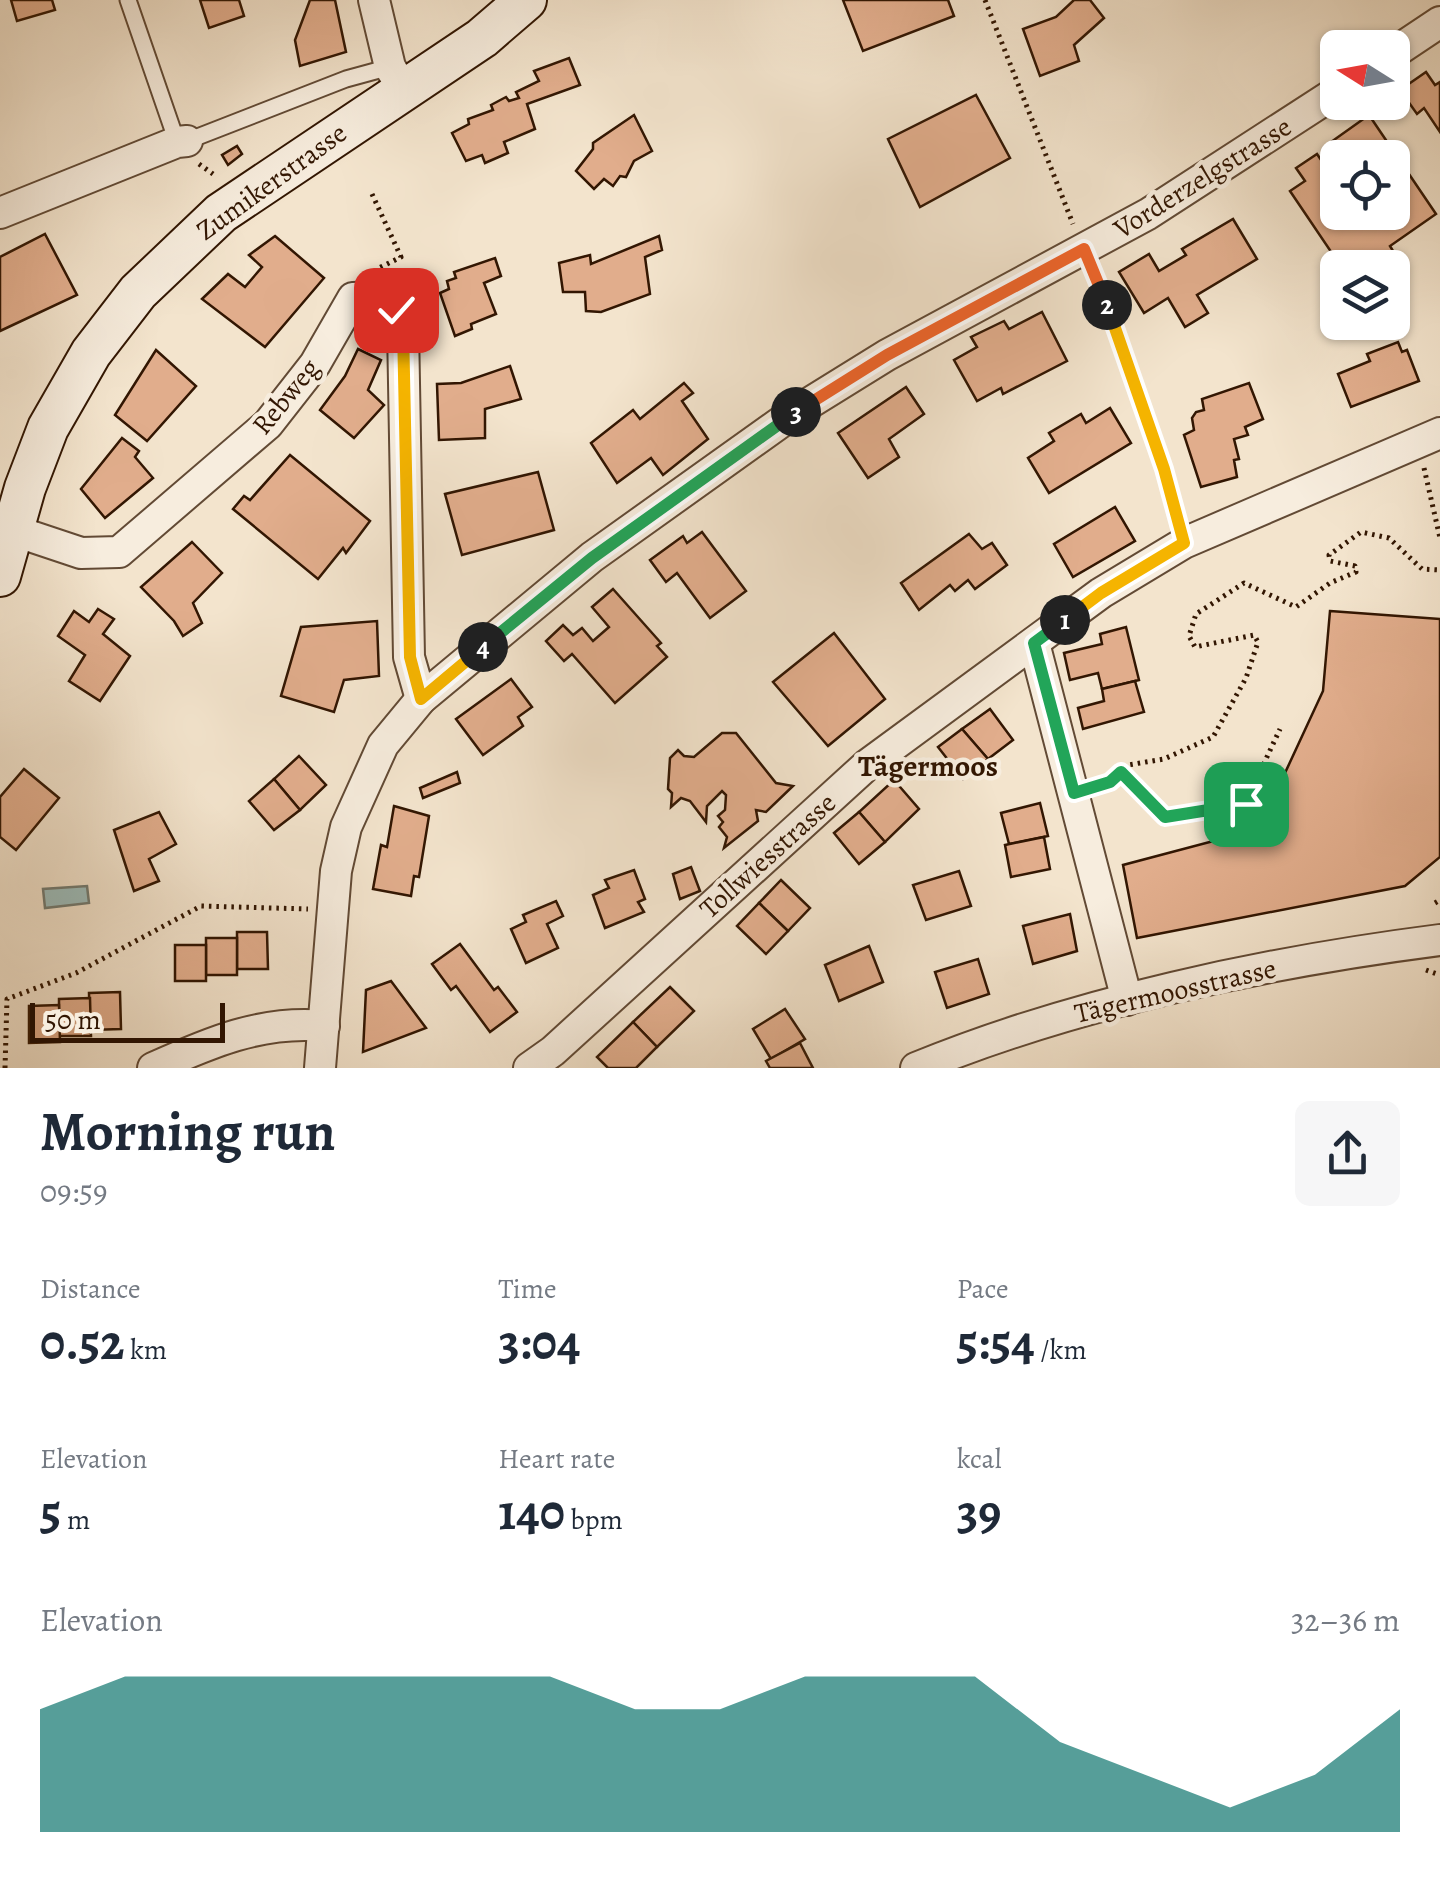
<!DOCTYPE html>
<html lang="en">
<head>
<meta charset="utf-8">
<style>
	:root { --surface:#fff; --page:#f6f6f7; --text:#1f2937; --muted:#747a83; --accent:#0f766e }
	body { margin:0; font-family:Alegreya,serif; background:var(--page); color:var(--text); height:100vh; display:flex; flex-direction:column; font-size:38px; white-space:nowrap }
	* { box-sizing:border-box; margin:0 }
	p { font-size:32px; color:var(--muted) }
	.icon { flex:none; width:55px; height:55px; fill:none; stroke:currentColor; stroke-width:2; stroke-linecap:round; stroke-linejoin:round }
	.map { position:relative; height:1068px; overflow:hidden }
	.drawer { display:flex; flex-direction:column; background:var(--surface); flex:1 }
	.drawer>* { flex:none }
	.needle { width:65px; rotate:281deg }
	.controls { position:absolute; left:1320px; top:30px; display:grid; gap:20px }
	.controls a { display:grid; place-items:center; width:90px; height:90px; border-radius:15px; background:var(--surface); box-shadow:0 2px 8px #0004; font-size:50px }
	.scale { position:absolute; left:30px; bottom:25px; width:195px; box-sizing:border-box; padding-left:10px; border:5px solid #321602; border-top:0; font-size:28px; line-height:35px; white-space:nowrap; color:#321602; -webkit-text-stroke:8px #f7edde; paint-order:stroke }
	.pin { position:absolute; display:grid; place-items:center; width:85px; height:85px; color:#fff; margin:-42px; border-radius:20px; box-shadow:0 5px 15px #0006 }
	.km { position:absolute; width:50px; height:50px; margin:-25px; border-radius:50%; background:#222; color:#fff; font-size:28px; line-height:50px; text-align:center }
	.round { display:grid; place-items:center; flex:none; width:105px; height:105px; border-radius:15px; background:var(--page) }
	.headline { display:flex; align-items:center; justify-content:space-between; height:170px; padding:0 40px }
	h1 { font-size:55px; font-weight:600; line-height:75px }
	.metrics { display:grid; grid-template-columns:repeat(3,1fr); gap:15px; height:170px; padding:10px 40px }
	.metrics div { display:grid; align-content:center }
	.metrics b { font-size:50px; font-weight:600 }
	.metrics small { font-size:28px; font-weight:400 }
	.metrics p { font-size:28px }
	.chart { height:280px; padding:20px 40px }
	.chart p { display:flex; justify-content:space-between }
	.chart svg { width:100%; height:180px; margin-top:10px; fill:var(--accent); opacity:.7 }
	.map>svg:first-child { display:block }
	.water { fill:#9dbebd; stroke:#727b72; stroke-width:2.5 }
	.building { fill:#e1ad8c; stroke:#321602; stroke-width:2.5 }
	.lines { fill:none; stroke-linecap:round; stroke-linejoin:round }
	.lane-casing { stroke:#624a35; stroke-width:19 }
	.street-casing { stroke:#624a35; stroke-width:34 }
	.secondary-casing { stroke:#321602; stroke-width:44 }
	.path { stroke:#321602; stroke-width:5; stroke-dasharray:2.5 5; stroke-linecap:butt }
	.lane { stroke:#f7edde; stroke-width:15 }
	.street { stroke:#f7edde; stroke-width:30 }
	.secondary { stroke:#f7edde; stroke-width:40 }
	.split-1-casing { stroke:#fff; stroke-width:20 }
	.split-2-casing { stroke:#fff; stroke-width:20 }
	.split-3-casing { stroke:#fff; stroke-width:20 }
	.split-4-casing { stroke:#fff; stroke-width:20 }
	.split-5-casing { stroke:#fff; stroke-width:20 }
	.split-1 { stroke:#22a559; stroke-width:12 }
	.split-2 { stroke:#f5b400; stroke-width:12 }
	.split-3 { stroke:#f0652b; stroke-width:12 }
	.split-4 { stroke:#22a559; stroke-width:12 }
	.split-5 { stroke:#f5b400; stroke-width:12 }
	.labels { text-anchor:middle; stroke-width:9; stroke-linejoin:round; paint-order:stroke }
	.street-label { font-size:28px; fill:#321602; stroke:#f7edde }
	.neighbourhood-label { font-size:30px; font-weight:bold; fill:#321602; stroke:#f7edde }
</style>
</head>
<body>
<div class="map">
<svg width="1440" height="1068" viewBox="0 0 1440 1068">
	<rect width="100%" height="100%" fill="#f3e4cd"/>
	<filter id="stains"><feTurbulence type="fractalNoise" baseFrequency=".002" numOctaves="4"/><feColorMatrix values="0 0 0 0 .2 0 0 0 0 .09 0 0 0 0 .02 0 0 0 .5 -.17"/></filter>
	<radialGradient id="worn" r=".72"><stop offset=".6" stop-color="#630" stop-opacity="0"/><stop offset="1" stop-color="#630" stop-opacity=".3"/></radialGradient>
	<!-- water -->
	<polygon class="water" points="87,886 89,903 45,908 43,889"/>
	<!-- building -->
	<g class="building">
		<polygon points="11,0 52,0 55,10 17,21"/>
		<polygon points="200,0 239,0 244,16 209,28"/>
		<polygon points="310,0 335,0 346,52 300,66 295,40"/>
		<polygon points="843,0 948,0 954,16 863,51"/>
		<polygon points="1074,0 1090,0 1104,18 1074,45 1079,61 1040,76 1023,29 1056,17"/>
		<polygon points="569,58 580,85 527,104 535,129 504,142 508,153 485,163 482,155 466,161 452,133 469,124 468,119 493,110 491,105 506,97 509,101 519,98 516,92 539,81 534,71"/>
		<polygon points="1426,72 1435,85 1440,82 1440,132 1424,108 1417,114 1400,90"/>
		<polygon points="976,95 1010,158 920,207 888,139"/>
		<polygon points="634,115 652,151 634,161 626,177 620,176 613,186 604,179 594,189 576,171 593,149 593,143"/>
		<polygon points="1369,115 1436,214 1390,246 1396,256 1379,268 1342,268 1290,191 1305,181 1296,168 1317,154 1328,170 1338,164 1338,212 1392,212 1392,158 1341,158 1331,142"/>
		<polygon points="237,146 242,154 228,165 222,155"/>
		<polygon points="1233,219 1257,259 1197,295 1208,313 1185,327 1168,298 1144,313 1119,272 1149,254 1159,271 1186,255 1182,249"/>
		<polygon points="45,234 77,295 0,331 0,257"/>
		<polygon points="275,236 324,278 265,347 202,299 228,274 245,287 262,267 249,255"/>
		<polygon points="659,236 662,250 645,257 650,294 601,312 586,311 585,292 563,292 559,263 590,255 591,264"/>
		<polygon points="495,258 501,276 484,283 496,314 471,324 472,329 455,336 440,293 449,289 447,281 456,278 454,272"/>
		<polygon points="1042,312 1067,361 1003,394 1001,388 977,401 954,360 977,347 971,337 1004,321 1009,329"/>
		<polygon points="1398,342 1402,352 1407,350 1419,381 1351,407 1338,374 1370,361 1367,354"/>
		<polygon points="358,349 381,360 368,390 384,405 354,438 320,410 345,376"/>
		<polygon points="156,350 196,386 147,441 115,415"/>
		<polygon points="510,366 521,399 485,409 485,438 439,440 437,384 461,383"/>
		<polygon points="684,383 693,393 682,401 708,439 663,475 651,458 617,483 591,443 633,410 640,419"/>
		<polygon points="1249,383 1263,419 1245,427 1248,435 1234,439 1239,459 1234,460 1237,477 1201,487 1184,435 1194,430 1192,418 1196,412 1204,410 1202,399"/>
		<polygon points="906,387 924,414 889,439 899,457 868,478 838,433"/>
		<polygon points="1110,408 1131,443 1049,493 1028,458 1054,441 1049,433 1081,414 1086,423"/>
		<polygon points="122,438 139,451 135,457 153,478 105,518 81,489"/>
		<polygon points="290,455 370,521 346,553 343,548 318,579 233,509 244,496 250,500"/>
		<polygon points="538,472 554,530 462,555 445,494"/>
		<polygon points="1115,507 1135,541 1073,577 1054,544"/>
		<polygon points="702,532 746,591 710,618 677,573 666,582 650,560 683,536 687,543"/>
		<polygon points="969,534 982,549 992,543 1007,565 975,589 968,580 955,591 950,585 919,610 901,583"/>
		<polygon points="192,542 222,573 193,603 202,623 183,636 174,621 141,587"/>
		<polygon points="613,589 661,643 657,646 667,657 615,703 572,654 564,661 546,641 563,625 573,635 582,628 593,641 609,627 592,607"/>
		<polygon points="98,609 114,619 103,634 130,656 100,701 69,681 85,655 58,636 74,611 89,622"/>
		<polygon points="1330,611 1440,619 1440,857 1405,886 1137,938 1123,865 1259,829 1323,691"/>
		<polygon points="377,621 379,676 344,680 334,712 281,696 301,627"/>
		<polygon points="1126,627 1139,680 1102,689 1098,673 1070,680 1064,653 1102,644 1100,634"/>
		<polygon points="834,633 885,699 828,746 773,682"/>
		<polygon points="511,679 532,707 518,717 523,726 483,755 456,719"/>
		<polygon points="1135,681 1144,712 1083,729 1078,708 1104,701 1102,689"/>
		<polygon points="990,709 1013,740 988,759 962,729"/>
		<polygon points="962,729 988,759 963,779 938,747"/>
		<polygon points="722,733 736,733 776,783 793,786 766,812 756,810 758,821 724,848 727,837 719,827 723,822 718,816 725,810 726,795 722,791 707,806 706,822 690,801 681,798 671,807 672,793 668,789 670,758 678,750 684,756 694,757"/>
		<polygon points="299,756 326,785 300,810 274,779"/>
		<polygon points="24,769 59,798 16,850 0,837 0,797"/>
		<polygon points="457,772 460,783 423,798 420,788"/>
		<polygon points="274,779 300,810 274,830 249,801"/>
		<polygon points="894,780 919,809 885,842 859,812"/>
		<polygon points="1040,803 1048,836 1009,844 1001,813"/>
		<polygon points="394,806 429,816 419,877 414,876 411,896 373,889 381,845 387,847"/>
		<polygon points="159,812 176,844 149,859 159,881 134,891 114,830"/>
		<polygon points="859,812 885,842 859,864 834,833"/>
		<polygon points="1044,837 1050,869 1011,877 1005,845"/>
		<polygon points="691,867 700,891 680,899 673,874"/>
		<polygon points="634,870 645,899 638,902 644,912 605,928 593,895 609,888 605,880"/>
		<polygon points="959,871 971,906 926,920 913,885"/>
		<polygon points="781,880 810,908 788,931 759,903"/>
		<polygon points="556,901 563,916 547,924 558,948 526,963 511,929 526,922 523,915"/>
		<polygon points="759,903 788,931 766,954 737,926"/>
		<polygon points="1070,914 1077,951 1033,964 1023,926"/>
		<polygon points="237,932 267,932 268,969 237,969"/>
		<rect x="206" y="938" width="31" height="37"/>
		<polygon points="460,944 494,990 498,987 517,1012 490,1032 456,986 451,990 432,964"/>
		<rect x="175" y="945" width="31" height="36"/>
		<polygon points="869,946 883,982 839,1001 825,965"/>
		<polygon points="978,959 989,994 947,1008 935,972"/>
		<polygon points="391,981 426,1028 363,1052 366,990"/>
		<polygon points="670,987 694,1011 657,1047 633,1022"/>
		<polygon points="120,992 121,1029 90,1030 89,993"/>
		<polygon points="90,998 91,1036 59,1036 59,999"/>
		<polygon points="59,1005 60,1042 29,1043 29,1006"/>
		<polygon points="785,1009 805,1039 771,1059 753,1029"/>
		<polygon points="633,1022 657,1047 636,1068 608,1068 597,1057"/>
		<polygon points="800,1043 813,1068 770,1068 766,1061"/>
	</g>
	<g class="lines">
		<!-- lane casing -->
		<g class="lane-casing">
			<g id="lane">
				<polyline points="128,0 177,142"/>
				<polyline points="187,141 346,79 390,67"/>
			</g>
		</g>
		<!-- street casing -->
		<g class="street-casing">
			<g id="street">
				<polyline points="374,0 390,67 403,89"/>
				<polyline points="1392,54 1440,22"/>
				<polyline points="0,213 177,142 187,141"/>
				<path d="M0,526l81,27 38,-1 149,-128 47,-60 38,-66c30,-2 40,1 50,30l6,329 12,42"/>
				<polyline points="1034,643 1127,1000"/>
				<path d="M153,1068c56,-25 108,-48 171,-42"/>
				<polyline points="320,1068 336,871 346,827 383,745 421,699 592,557 795,412 887,355 1148,214 1338,91"/>
				<polyline points="529,1068 553,1051 867,765 1101,593 1184,543 1440,433"/>
				<path d="M916,1068c161,-66 352,-106 524,-128"/>
			</g>
		</g>
		<!-- secondary casing -->
		<g class="secondary-casing">
			<polyline id="secondary" points="0,576 25,488 48,428 91,353 138,292 221,213 482,38 526,0"/>
		</g>
		<!-- path -->
		<g class="path">
			<polyline points="985,0 1073,224"/>
			<polyline points="199,164 213,174"/>
			<polyline points="372,194 401,257 377,269"/>
			<path d="M1093,271c32,80 62,162 84,245"/>
			<polyline points="1424,468 1440,538"/>
			<polyline points="1121,772 1165,817 1245,804 1280,729"/>
			<polyline points="1100,785 1110,782 1128,765 1164,759 1213,737 1246,678 1258,642 1254,635 1195,647 1189,636 1196,614 1244,583 1296,607 1330,583 1356,572 1355,566 1330,561 1329,555 1361,532 1389,538 1422,569 1440,570"/>
			<polyline points="1435,903 1440,900"/>
			<polyline points="1426,970 1440,975"/>
			<polyline points="5,1068 7,999 76,973 201,906 308,909"/>
		</g>
		<!-- lane -->
		<use href="#lane" class="lane"/>
		<!-- street -->
		<use href="#street" class="street"/>
		<!-- secondary -->
		<use href="#secondary" class="secondary"/>
	</g>
	<g class="lines">
		<!-- split-1 casing -->
		<g class="split-1-casing">
			<polyline id="split-1" points="1065,620 1034,643 1074,793 1110,782 1121,772 1165,817 1246,804"/>
		</g>
		<!-- split-2 casing -->
		<g class="split-2-casing">
			<polyline id="split-2" points="1065,620 1101,593 1184,543 1164,469 1107,305"/>
		</g>
		<!-- split-3 casing -->
		<g class="split-3-casing">
			<polyline id="split-3" points="796,412 887,355 1084,249 1107,305"/>
		</g>
		<!-- split-4 casing -->
		<g class="split-4-casing">
			<polyline id="split-4" points="483,647 592,558 796,412"/>
		</g>
		<!-- split-5 casing -->
		<g class="split-5-casing">
			<polyline id="split-5" points="396,310 403,328 410,657 421,699 483,647"/>
		</g>
		<!-- split-1 -->
		<use href="#split-1" class="split-1"/>
		<!-- split-2 -->
		<use href="#split-2" class="split-2"/>
		<!-- split-3 -->
		<use href="#split-3" class="split-3"/>
		<!-- split-4 -->
		<use href="#split-4" class="split-4"/>
		<!-- split-5 -->
		<use href="#split-5" class="split-5"/>
	</g>
	<g class="labels">
		<!-- street labels -->
		<g class="street-label">
			<text transform="translate(1202 177) rotate(-32)" y="10">Vorderzelgstrasse</text>
			<text transform="translate(271 181) rotate(-36)" y="10">Zumikerstrasse</text>
			<text transform="translate(285 396) rotate(-51)" y="10">Rebweg</text>
			<text transform="translate(767 855) rotate(-42)" y="10">Tollwiesstrasse</text>
			<text transform="translate(1175 990) rotate(-13)" y="10">Tägermoosstrasse</text>
		</g>
		<!-- neighbourhood labels -->
		<g class="neighbourhood-label">
			<text x="928" y="776">Tägermoos</text>
		</g>
	</g>
	<rect width="100%" height="100%" filter="url(#stains)"/>
	<rect width="100%" height="100%" fill="url(#worn)"/>
</svg>
<div class="controls">
<a><svg class="needle" viewBox="-14 -14 28 28"><path d="M0-13l5 13h-10z" fill="#e53935"/><path d="M0 13l5-13h-10z" fill="#747a83"/></svg></a>
<a><svg class="icon" aria-label="locate" viewBox="0 0 24 24"><circle cx="12" cy="12" r="6"/><path d="M12 2v4M12 18v4M2 12h4M18 12h4"/></svg></a>
<a><svg class="icon" aria-label="layers" viewBox="0 0 24 24"><path d="M12 4l9 5-9 5-9-5zM3 14l9 5 9-5"/></svg></a>
</div>
<div class="scale">50 m</div>
<div class="pin" style="left:1246px;top:804px;background:#1e9e55"><svg class="icon" aria-label="arrive" viewBox="0 0 24 24"><path d="M6 21V4h12l-3 4 3 4H6"/></svg></div>
<div class="pin" style="left:396px;top:310px;background:#d93025"><svg class="icon" aria-label="check" viewBox="0 0 24 24"><path d="M5 12l5 5 9-10"/></svg></div>
<b class="km" style="left:1065px;top:620px">1</b>
<b class="km" style="left:1107px;top:305px">2</b>
<b class="km" style="left:796px;top:412px">3</b>
<b class="km" style="left:483px;top:647px">4</b>
</div>
<section class="drawer">
<div class="headline"><div><h1>Morning run</h1><p>09:59</p></div><a class="round"><svg class="icon" aria-label="share" viewBox="0 0 24 24"><path d="M12 15V3M7 8l5-5 5 5M5 13v7h14v-7"/></svg></a></div>
<div class="metrics">
<div><p>Distance</p><b>0.52<small> km</small></b></div>
<div><p>Time</p><b>3:04</b></div>
<div><p>Pace</p><b>5:54<small> /km</small></b></div>
</div>
<div class="metrics">
<div><p>Elevation</p><b>5<small> m</small></b></div>
<div><p>Heart rate</p><b>140<small> bpm</small></b></div>
<div><p>kcal</p><b>39</b></div>
</div>
<div class="chart"><p><span>Elevation</span>32–36 m</p>
<svg viewBox="0 0 160 44" preserveAspectRatio="none"><path d="M0 44V14L10 6L20 6L30 6L40 6L50 6L60 6L70 14L80 14L90 6L100 6L110 6L120 22L130 30L140 38L150 30L160 14V44z"/></svg>
</div>
</section>
</body>
</html>
